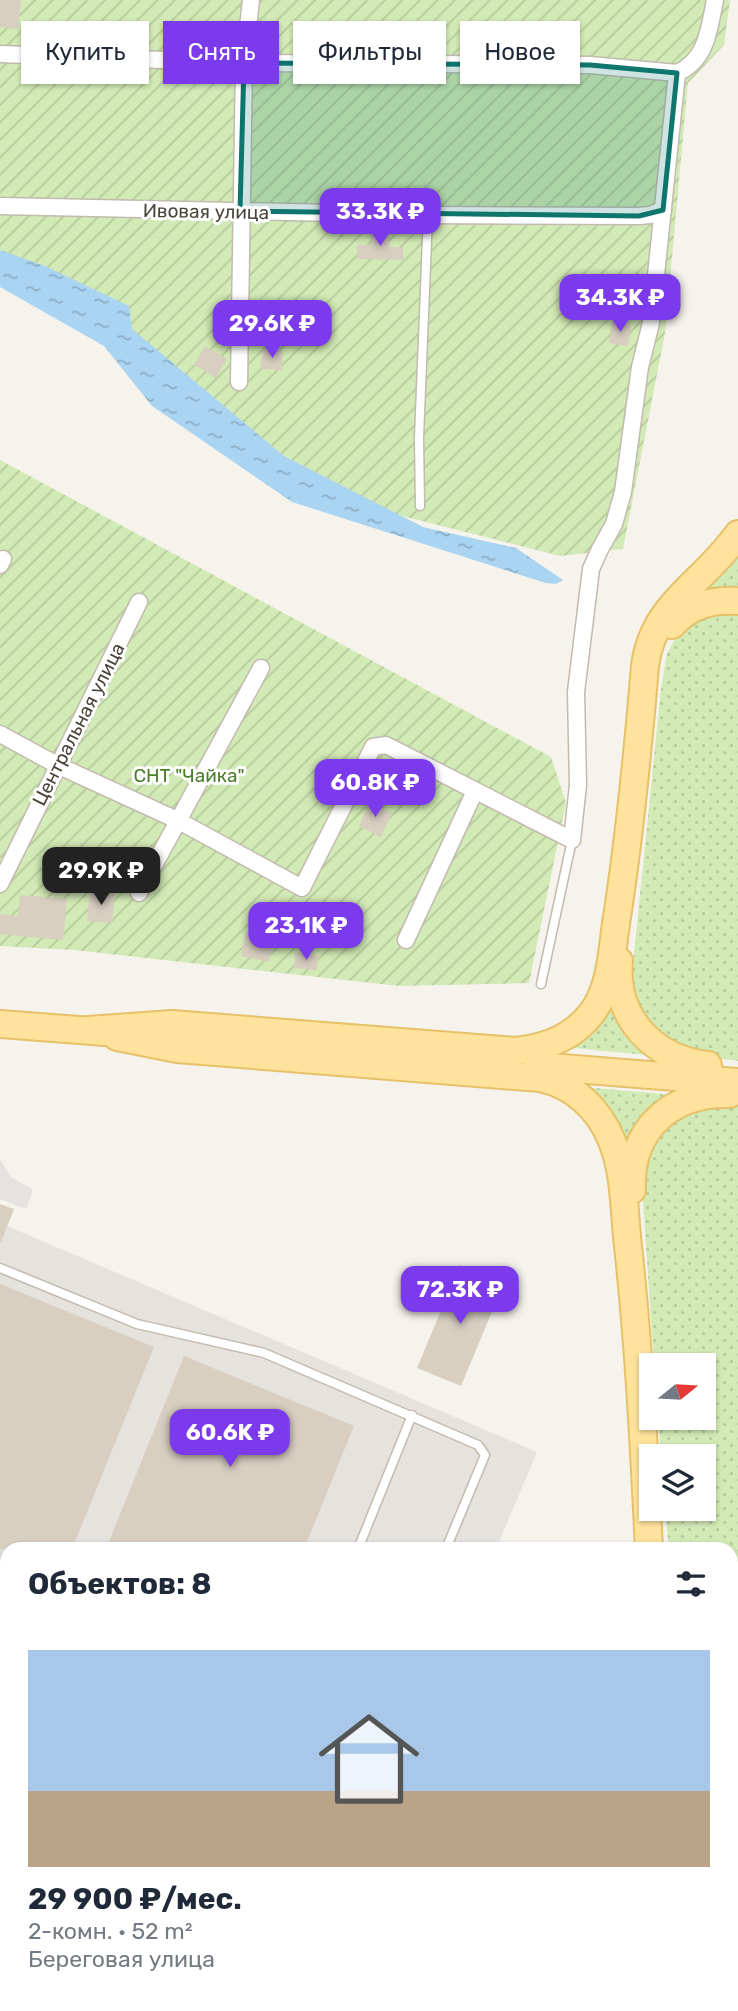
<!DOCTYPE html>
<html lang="ru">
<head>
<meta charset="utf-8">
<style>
  body { margin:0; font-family:Rubik,sans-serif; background:#f6f6f7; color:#1f2937; height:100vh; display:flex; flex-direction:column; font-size:26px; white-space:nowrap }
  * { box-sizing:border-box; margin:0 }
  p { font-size:23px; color:#747a83 }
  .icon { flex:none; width:38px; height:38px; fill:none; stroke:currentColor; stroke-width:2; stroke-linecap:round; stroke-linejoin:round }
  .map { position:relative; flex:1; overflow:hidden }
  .panel { position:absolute; left:0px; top:1542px; width:738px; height:471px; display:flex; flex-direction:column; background:#fff; border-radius:21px 21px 0 0; box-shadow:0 2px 5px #0004 }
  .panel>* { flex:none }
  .guide { position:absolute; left:21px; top:21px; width:696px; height:63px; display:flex; gap:14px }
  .needle { width:46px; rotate:72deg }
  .controls { position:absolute; left:639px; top:1353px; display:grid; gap:14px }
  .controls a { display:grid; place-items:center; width:77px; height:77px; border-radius:0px; background:#fff; box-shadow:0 2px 5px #0004; font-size:35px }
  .price { position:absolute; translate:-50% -60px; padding:0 16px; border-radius:14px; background:#7c3aed; color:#fff; font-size:23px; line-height:46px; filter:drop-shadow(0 2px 4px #0008) }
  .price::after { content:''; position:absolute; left:50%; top:42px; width:21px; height:16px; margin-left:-10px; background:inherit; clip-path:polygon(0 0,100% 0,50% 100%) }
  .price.current { background:#222; color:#fff }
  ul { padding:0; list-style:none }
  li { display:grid; align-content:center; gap:14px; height:371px; padding:0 28px }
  li span { display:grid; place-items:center; height:217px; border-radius:0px; color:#555 }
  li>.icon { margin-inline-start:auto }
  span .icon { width:126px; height:126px; fill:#fffc; stroke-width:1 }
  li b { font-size:30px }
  h2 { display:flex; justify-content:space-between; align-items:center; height:84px; padding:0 28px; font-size:30px }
  .chip { padding:0 24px; border-radius:0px; background:#fff; box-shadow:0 2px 5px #0004; font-size:24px; line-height:63px }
  .chip.current { background:#7c3aed; color:#fff }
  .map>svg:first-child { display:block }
</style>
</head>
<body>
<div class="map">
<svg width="738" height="2011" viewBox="0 0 738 2011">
  <defs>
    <pattern id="grass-dots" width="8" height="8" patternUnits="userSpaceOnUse" patternTransform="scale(1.75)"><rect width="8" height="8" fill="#d2eab5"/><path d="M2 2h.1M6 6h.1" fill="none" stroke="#b6ca9c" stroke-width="1.8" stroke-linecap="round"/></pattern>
    <pattern id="garden-furrows" width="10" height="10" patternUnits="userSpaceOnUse" patternTransform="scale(1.75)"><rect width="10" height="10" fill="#d2eab5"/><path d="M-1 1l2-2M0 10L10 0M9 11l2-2" fill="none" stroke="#b6ca9c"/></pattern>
    <pattern id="water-ripples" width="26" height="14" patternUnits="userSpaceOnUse" patternTransform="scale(1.75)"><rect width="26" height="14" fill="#a9d4f2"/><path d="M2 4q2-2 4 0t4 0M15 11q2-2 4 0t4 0" fill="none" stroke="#8caec5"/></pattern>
  </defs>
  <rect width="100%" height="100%" fill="#f6f3ec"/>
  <!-- industrial -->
  <path fill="#e6e2dd" d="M0,1223L537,1452L496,1549H7V1915L0,1924Z"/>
  <!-- grass -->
  <g fill="url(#grass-dots)">
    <path d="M738,552V588L706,590V588Z"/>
    <path d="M738,612V1061L694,1055L656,1030L644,1015L637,1000L632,973L661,689L667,653L678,634L705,613Z"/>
    <path d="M612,1000L648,1055L573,1048L590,1033Z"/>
    <path d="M595,1088L664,1094L667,1096L630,1142L626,1143L590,1089Z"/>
    <path d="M738,1102V1623L732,1624V1549H669L665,1509L704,1508V1456H661L658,1418H704V1365H654L642,1186L644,1171L654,1142L682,1112Z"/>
  </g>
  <!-- garden -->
  <g fill="url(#garden-furrows)">
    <path d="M0,0H730L724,45L688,83L665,333L623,549L560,556L307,492L0,268Z"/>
    <path d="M0,460L551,757L566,803L529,983L399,986L74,950L0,946Z"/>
  </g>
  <!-- parking -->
  <path fill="#e5e3e0" d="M0,1159L11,1177L33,1190L26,1209L0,1199Z"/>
  <!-- water -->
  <g fill="url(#water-ripples)">
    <path d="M0,250L45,266L129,306L132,329L284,456L423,527L516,548L563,580L556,584L546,583L292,502L152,406L104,346L0,287Z"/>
    <path d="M0,1963L7,1965V2006H40L45,2011H0Z"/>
  </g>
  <!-- building -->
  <g fill="#d8cfc1">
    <path d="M0,0H21L18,29L0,27Z"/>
    <path d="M373,24L396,26L395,49L371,47Z"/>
    <path d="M371,231H389V247H403V260L357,259V245H371Z"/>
    <path d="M612,322L631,325L628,346L609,343Z"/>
    <path d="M205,346L227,359L216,378L194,365Z"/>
    <path d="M262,350L283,351L282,370L260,369Z"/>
    <path d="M369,802L392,813L381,837L359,826Z"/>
    <path d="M90,890L115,893L112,923L87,921Z"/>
    <path d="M20,895L67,899L63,940L0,934V914L18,916Z"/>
    <path d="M246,931L274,937L269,962L241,956Z"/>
    <path d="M295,953L318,955L317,970L294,968Z"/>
    <path d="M0,1204L14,1209L1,1242H0Z"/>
    <path d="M460,1265L504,1283L461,1386L417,1368Z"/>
    <path d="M0,1284L154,1347L72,1549H0Z"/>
    <path d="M184,1356L354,1426L304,1549H106Z"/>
  </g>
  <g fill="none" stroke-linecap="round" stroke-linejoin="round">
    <defs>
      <g id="service">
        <path d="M420,506L419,438L428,215"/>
        <path d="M541,984L572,840"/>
        <path d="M0,1268L137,1324L264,1353L478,1445L485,1455L446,1549"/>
        <path d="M358,1549L412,1415"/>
        <path d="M0,1707L7,1710"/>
        <path d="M0,1868L7,1871"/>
        <path d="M0,1904L7,1895"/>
      </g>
      <g id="minor">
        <path d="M0,54L244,63L590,65L677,73"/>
        <path d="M0,206L428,215L639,216L650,215L663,210"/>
        <path d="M239,382L244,63L251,0"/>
        <path d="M0,565L3,559"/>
        <path d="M0,734L57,765L177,820L302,888L373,747L386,745L572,840L578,785L576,692L591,569L600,549L614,524L623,492L640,367L651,323L677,73C707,60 709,29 715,0"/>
        <path d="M0,884L139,602"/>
        <path d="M139,893L261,668"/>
        <path d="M406,940L475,791"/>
      </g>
      <g id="primary">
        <path d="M672,625C690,605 712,599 738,601"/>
        <path d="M619,961C614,1018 654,1059 708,1065"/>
        <path d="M0,1024L105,1032"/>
        <path d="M88,1030L172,1024L516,1051C548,1047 575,1037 594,1010C612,983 612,947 617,917C630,833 638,750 645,666C653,603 704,583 738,534"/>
        <path d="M117,1037L177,1049L540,1078C574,1085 599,1109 612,1141C625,1173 624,1212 628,1246C639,1347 644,1448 649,1549"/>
        <path d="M537,1066L738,1082"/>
        <path d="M632,1190C629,1129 672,1092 730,1094"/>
        <path d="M732,1638L738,1637"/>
        <path d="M732,1692L738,1702"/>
      </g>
    </defs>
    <!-- service casing -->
    <use href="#service" stroke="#c2bbae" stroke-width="11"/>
    <!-- minor casing -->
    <use href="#minor" stroke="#c2bbae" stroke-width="19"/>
    <!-- primary casing -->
    <use href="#primary" stroke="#e6c16a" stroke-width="30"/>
    <!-- service -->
    <use href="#service" stroke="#fff" stroke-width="8"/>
    <!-- minor -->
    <use href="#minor" stroke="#fff" stroke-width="16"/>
    <!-- primary -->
    <use href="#primary" stroke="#ffe39c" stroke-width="26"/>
  </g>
  <!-- marked area -->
  <path fill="#0f766e" fill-opacity="0.2" stroke="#0f766e" stroke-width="5" stroke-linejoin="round" d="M244,63L590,65L677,73L663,210L639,216L240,211Z"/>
  <g text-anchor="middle" stroke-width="6" stroke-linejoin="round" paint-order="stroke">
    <!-- street labels -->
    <g font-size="19" fill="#4b4439" stroke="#fff">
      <text transform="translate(206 211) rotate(1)" y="7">Ивовая улица</text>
      <text transform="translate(78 724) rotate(-63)" y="7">Центральная улица</text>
    </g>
    <!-- park labels -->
    <g font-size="19" fill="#4a7f2a" stroke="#fff">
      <text x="189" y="782">СНТ "Чайка"</text>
    </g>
  </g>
</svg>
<div class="controls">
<a><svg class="needle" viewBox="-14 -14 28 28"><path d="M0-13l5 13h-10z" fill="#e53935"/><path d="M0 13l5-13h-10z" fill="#747a83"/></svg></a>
<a><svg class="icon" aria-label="layers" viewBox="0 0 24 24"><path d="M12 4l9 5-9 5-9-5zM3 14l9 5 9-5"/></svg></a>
</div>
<b class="price" style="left:380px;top:248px">33.3K ₽</b>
<b class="price" style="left:620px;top:334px">34.3K ₽</b>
<b class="price" style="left:272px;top:360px">29.6K ₽</b>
<b class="price" style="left:375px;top:819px">60.8K ₽</b>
<b class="price current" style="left:101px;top:907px">29.9K ₽</b>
<b class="price" style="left:306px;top:962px">23.1K ₽</b>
<b class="price" style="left:460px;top:1326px">72.3K ₽</b>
<b class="price" style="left:230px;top:1469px">60.6K ₽</b>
<div class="guide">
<a class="chip">Купить</a>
<a class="chip current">Снять</a>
<a class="chip">Фильтры</a>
<a class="chip">Новое</a>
</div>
<section class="panel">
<h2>Объектов: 8<svg class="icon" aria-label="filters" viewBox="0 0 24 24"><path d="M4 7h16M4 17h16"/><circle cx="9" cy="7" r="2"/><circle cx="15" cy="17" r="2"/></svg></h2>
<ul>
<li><span style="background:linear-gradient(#a9c7e8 65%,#b9a48a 0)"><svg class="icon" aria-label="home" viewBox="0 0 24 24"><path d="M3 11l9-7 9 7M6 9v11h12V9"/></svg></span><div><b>29 900 ₽/мес.</b><p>2-комн. · 52 m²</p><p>Береговая улица</p></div></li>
</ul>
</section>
</div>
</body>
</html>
